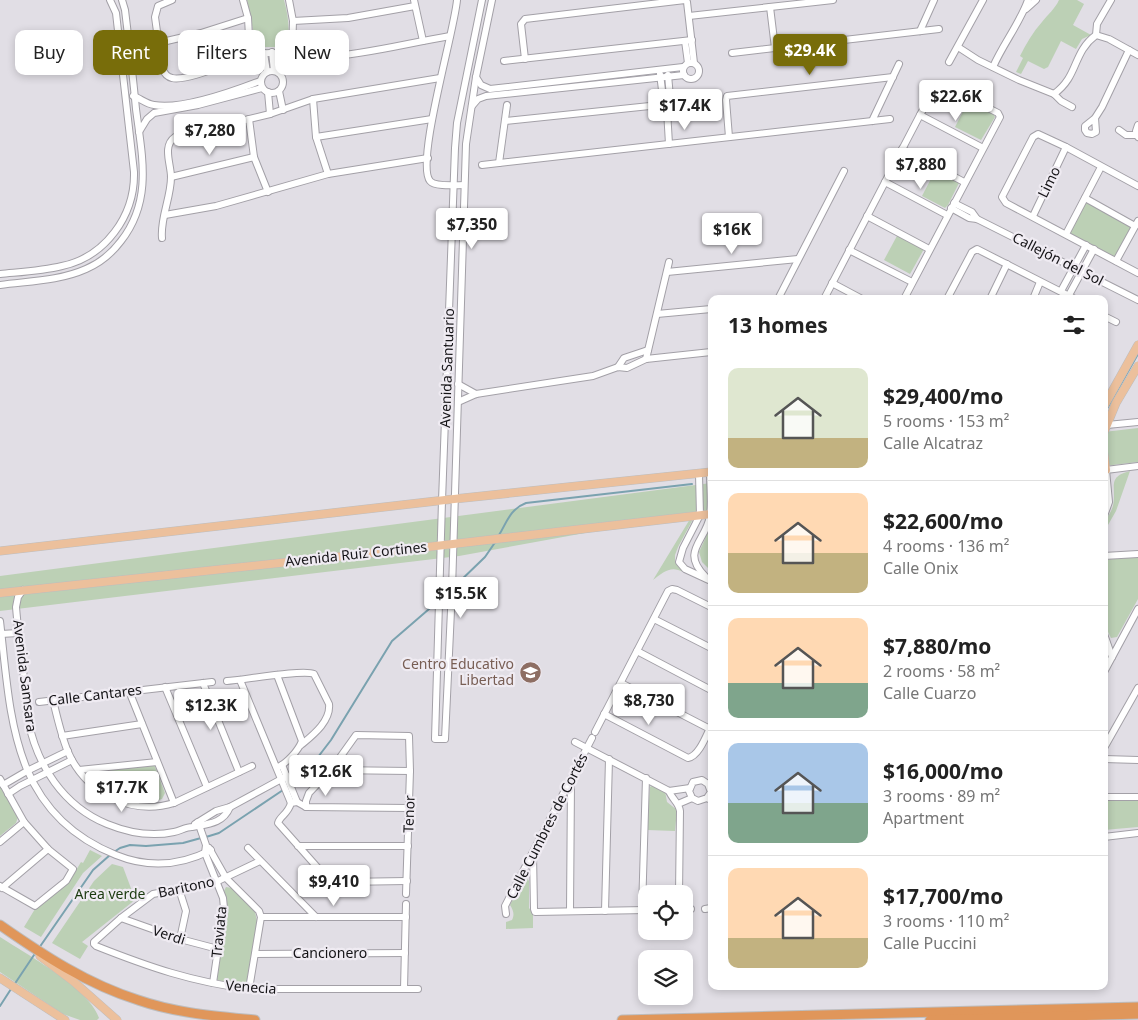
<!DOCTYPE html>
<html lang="en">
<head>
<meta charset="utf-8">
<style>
  body { margin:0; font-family:"Noto Sans",sans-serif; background:#f2f2f2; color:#222; height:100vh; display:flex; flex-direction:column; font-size:19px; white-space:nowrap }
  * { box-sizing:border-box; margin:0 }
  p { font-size:16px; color:#767676 }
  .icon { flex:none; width:28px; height:28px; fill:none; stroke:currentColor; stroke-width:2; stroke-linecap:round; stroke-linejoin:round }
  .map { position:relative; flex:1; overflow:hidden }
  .details { position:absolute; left:708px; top:295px; width:400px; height:695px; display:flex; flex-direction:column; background:#fff; border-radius:10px; box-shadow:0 2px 8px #0003 }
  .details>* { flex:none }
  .hud { position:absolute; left:15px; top:30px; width:475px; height:45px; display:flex; gap:10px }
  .controls { position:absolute; left:638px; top:885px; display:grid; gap:10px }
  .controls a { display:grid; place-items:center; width:55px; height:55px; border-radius:10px; background:#fff; box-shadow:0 2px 8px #0003; font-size:25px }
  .price { position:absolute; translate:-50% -42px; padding:0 11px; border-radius:5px; background:#fff; color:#222; font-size:16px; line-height:32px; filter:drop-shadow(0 1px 2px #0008) }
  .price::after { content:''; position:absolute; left:50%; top:30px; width:15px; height:11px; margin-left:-8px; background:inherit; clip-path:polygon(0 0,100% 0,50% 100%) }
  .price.current { background:#786d0a; color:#fff }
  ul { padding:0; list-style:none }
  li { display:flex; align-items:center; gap:15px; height:125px; padding:0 20px }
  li+li { border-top:1px solid #e0e0e0 }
  li span { display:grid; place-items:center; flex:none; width:140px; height:100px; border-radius:10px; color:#555 }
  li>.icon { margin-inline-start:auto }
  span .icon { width:60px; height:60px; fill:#fffc; stroke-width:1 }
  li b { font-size:21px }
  h2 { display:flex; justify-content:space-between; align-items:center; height:60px; padding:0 20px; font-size:21px }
  .pill { padding:0 18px; border-radius:10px; background:#fff; box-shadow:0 2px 8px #0003; font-size:18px; line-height:45px }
  .pill.current { background:#786d0a; color:#fff }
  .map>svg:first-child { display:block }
</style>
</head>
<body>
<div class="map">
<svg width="1138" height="1020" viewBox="0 0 1138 1020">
  <rect width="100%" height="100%" fill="#e1dee5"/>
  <!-- green -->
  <g fill="#bcd0b5">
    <path d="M247,0H284C288,14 291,33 286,47H254L253,30Z"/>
    <path d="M1059,0H1077L1084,4L1073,25L1091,35L1082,39L1076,49L1061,41L1048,67L1044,69L1028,61L1021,74L1016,72L1023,58L1020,56C1026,44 1033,32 1042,22C1048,14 1055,9 1059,0Z"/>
    <path d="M969,100L993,113L995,117L981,140L955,127Z"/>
    <path d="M936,169L960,181L948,205L945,208L922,196Z"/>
    <path d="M1085,198L1135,226L1116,261L1066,234Z"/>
    <path d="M898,234L924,249L910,274L884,260Z"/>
    <path d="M1138,428V462L1104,466V432Z"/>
    <path d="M1130,471L1116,511L1104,532C1104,519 1110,516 1113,506C1117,487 1106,477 1130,471Z"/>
    <path d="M711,483V512L706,511L459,556L0,611V576Z"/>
    <path d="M690,519L692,521L678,547L675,555V562L684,570L683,572C671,565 663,572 653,580Z"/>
    <path d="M711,526V571L702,562L699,552Z"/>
    <path d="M1138,557V599L1117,637L1111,638L1104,624V560Z"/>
    <path d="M154,764L165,793L162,799L159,800C135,799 112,795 94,777L96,770Z"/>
    <path d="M0,785L18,817L16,823L0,836Z"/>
    <path d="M651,786L665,791L667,802L677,810L675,831L647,830L650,787Z"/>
    <path d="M1104,797L1138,798V827L1104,830Z"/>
    <path d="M90,850L102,856L83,873L41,937L24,927L35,909L72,877L81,862L83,863Z"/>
    <path d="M112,864L123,867L132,891L145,892L82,942L88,946L80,959L52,943L94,881Z"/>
    <path d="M527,878L529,881V908L533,913V928L506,929V922L512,920C515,914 513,910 510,905L523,879Z"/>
    <path d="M226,887L232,888L255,912L257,921L246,985L217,980L227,909L224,891Z"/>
    <path d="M0,937C25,953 91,990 99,1018L97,1020H80L63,1014L0,972Z"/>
  </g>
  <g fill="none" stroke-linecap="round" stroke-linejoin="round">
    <!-- stream -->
    <g stroke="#7aa2af" stroke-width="2">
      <path d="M1104,414L1138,354"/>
      <path d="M499,535C507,522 510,509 526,503L692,484"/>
      <path d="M455,586L485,557L496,541"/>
      <path d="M442,598L449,591"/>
      <path d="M292,782L318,757L331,740L392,641L436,603"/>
      <path d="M206,837L219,833L283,790"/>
      <path d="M114,852L120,848L130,845L146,846L183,843L201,838"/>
      <path d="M39,948L93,870L110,855"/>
      <path d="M14,985L36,952"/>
      <path d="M0,1006L11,989"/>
    </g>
    <defs>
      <g id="minor">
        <path d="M172,0L158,6L155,17L162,68C164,73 167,77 172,78C187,82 232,61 249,56C275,48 299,59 325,57C368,54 408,43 450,36"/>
        <path d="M243,0L248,18L250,55"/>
        <path d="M289,0L293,21L292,54"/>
        <path d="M414,0L423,41"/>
        <path d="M457,0C455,29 415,163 430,181C435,187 456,185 464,185"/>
        <path d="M482,0L457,123L455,148L442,501L435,739H445L452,589L466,144L476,77L492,0"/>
        <path d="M770,7L775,48"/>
        <path d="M1026,9L1036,0"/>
        <path d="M689,16L833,0"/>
        <path d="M293,21L348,18L415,6"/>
        <path d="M920,31L934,0"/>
        <path d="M1096,35L1109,39L1138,55"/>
        <path d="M685,41L688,63"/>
        <path d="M158,43L201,33L248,18"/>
        <path d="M958,47L978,60L1019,80L1054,94L1061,101L1072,107"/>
        <path d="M272,52L274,71"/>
        <path d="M264,53L267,72"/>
        <path d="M732,53L939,29"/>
        <path d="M525,59L521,24L525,19L685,0L687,2L694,63"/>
        <path d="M504,61L692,40"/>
        <path d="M949,62L983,0"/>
        <circle cx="691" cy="71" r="8"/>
        <path d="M993,67C1003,44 1020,23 1028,0"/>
        <circle cx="272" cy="82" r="11"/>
        <path d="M660,74L663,98L667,110L669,144"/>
        <path d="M668,75L670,97L668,107"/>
        <path d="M476,77L481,85L490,89L683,67"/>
        <path d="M279,91L283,110"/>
        <path d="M268,92L270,114"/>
        <path d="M1054,94C1079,76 1072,53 1096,35L1097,24L1111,0"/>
        <path d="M133,96C140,98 146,104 154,105C181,110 234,91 260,81"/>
        <path d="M313,99L316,137L328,174"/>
        <path d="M472,106L478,99L486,96L684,75"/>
        <path d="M920,115L983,148"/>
        <path d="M1095,118L1096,132L1092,134L1087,133L1085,130V126L1095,118L1102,107L1129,50"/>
        <path d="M249,119L254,157L268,192"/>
        <path d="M505,121L669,104"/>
        <path d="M872,121L899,64"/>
        <path d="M1119,130L1126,135H1137L1138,137"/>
        <path d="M139,132L147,119L154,113L198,105L262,88"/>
        <path d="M1137,135L1136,131L1138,125"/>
        <path d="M316,137L432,119"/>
        <path d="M729,137L726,100L727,96L893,77"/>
        <path d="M902,149L964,182"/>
        <path d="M499,163L507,105"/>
        <path d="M482,165L890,119"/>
        <path d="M171,177L254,157"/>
        <path d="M885,182L947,215"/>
        <path d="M1138,186L1066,147L1038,134L1033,137L1002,197L1006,203L1138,273"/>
        <path d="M1085,198L1135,226"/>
        <path d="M954,203L972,212L977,219"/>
        <path d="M951,208L969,218L977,219L1138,300"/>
        <path d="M165,215L216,206L328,174L428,158"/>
        <path d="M867,216L929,249"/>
        <path d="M1033,216L1066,147"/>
        <path d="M1066,234L1101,167"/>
        <path d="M162,238C160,218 171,198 171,177C171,164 162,146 175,137L270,114L313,99L440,78"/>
        <path d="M849,250L912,282"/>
        <path d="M1116,261L1138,221"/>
        <path d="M667,272L798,259"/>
        <path d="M0,274C20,272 42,271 62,266C105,257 135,216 134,172L116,13L110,0"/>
        <path d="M832,283L862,299"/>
        <path d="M0,285C29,281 59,281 86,269C100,263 112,253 121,241C153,200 142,156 136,109C133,76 129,43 125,10L122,0"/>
        <path d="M1061,291L1086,245"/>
        <path d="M1069,295L1094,249"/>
        <path d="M778,299L844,171"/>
        <path d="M824,299L920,115L935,88L937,85L941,84L998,113L1000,117L904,299"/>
        <path d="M947,299L972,252L977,249L1075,299"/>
        <path d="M990,299L1007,264"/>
        <path d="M1033,299L1040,282"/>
        <path d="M657,314L711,309"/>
        <path d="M1104,316L1116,322"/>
        <path d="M646,359L669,262"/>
        <path d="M618,367L624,358L648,350"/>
        <path d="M458,384L476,394"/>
        <path d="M458,402L476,394L593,376L618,367L627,368L646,359L711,352"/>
        <path d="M1107,425L1138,422"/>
        <path d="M699,474L700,515L683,548L679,562L685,569L711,581"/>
        <path d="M1104,516L1109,502L1106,470L1138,466"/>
        <path d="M1104,556L1138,554"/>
        <path d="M705,576C680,551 706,541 710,516C712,502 710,487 710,472"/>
        <path d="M23,590L18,597L16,607C18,631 21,655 24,678C25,692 25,706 28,720C37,765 63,806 107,824C129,833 151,837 174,832C180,831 186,827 192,827C207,824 223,824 230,807"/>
        <path d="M654,619L711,648"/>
        <path d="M0,621C11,717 11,813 116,855C148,868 180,866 211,850"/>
        <path d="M1,634L18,633"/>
        <path d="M1104,634L1112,657"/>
        <path d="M637,651L711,690"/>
        <path d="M1104,672L1138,609"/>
        <path d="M277,675L302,741C298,751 287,763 278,767"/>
        <path d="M240,680L291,803"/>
        <path d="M227,681C243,680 304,669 314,674L329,704C331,721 313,735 301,745"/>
        <path d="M203,683L239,772"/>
        <path d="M621,683L710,729"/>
        <path d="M165,687L207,787"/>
        <path d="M129,691L174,803"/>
        <path d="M53,700C57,717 61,735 68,752C86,793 131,816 174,803L252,766"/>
        <path d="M39,702L212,682"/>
        <path d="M604,714L688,758C699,756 706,736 711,726"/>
        <path d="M595,732L668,591L672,589L677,590L711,607"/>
        <path d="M62,736L142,724"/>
        <path d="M575,742L669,791"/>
        <path d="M1104,748L1138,688"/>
        <path d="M1104,759L1138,760"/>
        <path d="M282,765L297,802"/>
        <path d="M79,770L157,762"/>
        <path d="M331,770L410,771"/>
        <path d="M0,779L24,822L48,849L73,869L66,881L35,906L0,886"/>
        <path d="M3,785L27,771L68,751"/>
        <path d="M669,791C672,799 679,803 680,811L679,894"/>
        <path d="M669,791L690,788"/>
        <path d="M8,794L20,786L72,760"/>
        <path d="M1104,797H1138"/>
        <path d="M707,798L711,792L708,784L702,780L693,782L689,791L692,798L698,801L707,798L711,800"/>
        <path d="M678,804L692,798"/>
        <path d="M306,807V801L309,793L331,770L356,735L409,736L410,771L406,894"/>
        <path d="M198,822L206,845L205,853L223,898L224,908L213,983"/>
        <path d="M195,824L216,811L230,807L287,776"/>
        <path d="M1104,837L1138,833"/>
        <path d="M0,842L24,822"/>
        <path d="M298,846H408"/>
        <path d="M209,848L226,878L259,911L261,917L249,989"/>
        <path d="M248,848L316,917"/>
        <path d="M533,854L534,909L535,912L646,910"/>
        <path d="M260,861L216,882L153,894L121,918L94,942V944L96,946C149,967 192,982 249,989H418"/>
        <path d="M407,881L342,882L333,881L325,876L278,823C280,816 288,814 291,803L297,802L306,807L409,808"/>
        <path d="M2,888L48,849"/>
        <path d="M179,889L186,911L180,939"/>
        <path d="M684,909H691"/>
        <path d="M705,909L711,908"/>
        <path d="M642,910L646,778"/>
        <path d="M570,911L571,782"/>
        <path d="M605,911L609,759"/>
        <path d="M506,914L505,906L592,738"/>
        <path d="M261,917H406"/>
        <path d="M121,918L180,939L218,949"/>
        <path d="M255,954L405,953"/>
        <path d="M404,989L406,904"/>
      </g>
      <g id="major">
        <path d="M1104,406L1138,345"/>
        <path d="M1104,432L1116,403L1138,366"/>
        <path d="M1104,454L1106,470H1104"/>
        <path d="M0,551L454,499L711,472"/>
        <path d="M0,593L410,549L711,514"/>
        <path d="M40,956L73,981L117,1020"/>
        <path d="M0,978L65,1020"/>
      </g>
      <g id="highway">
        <path d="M0,925C43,955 87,984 138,1000C175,1013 215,1016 255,1020"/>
        <path d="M622,1020L1138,1007"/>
        <path d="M930,1020L1138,1014"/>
      </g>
    </defs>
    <!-- minor casing -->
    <use href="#minor" stroke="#a3a0a7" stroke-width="8"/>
    <!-- major casing -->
    <use href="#major" stroke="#bdbdbe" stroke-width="9"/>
    <!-- highway casing -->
    <use href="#highway" stroke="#bdbdbe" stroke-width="11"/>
    <!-- minor -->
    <use href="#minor" stroke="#fff" stroke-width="6"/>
    <!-- major -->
    <use href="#major" stroke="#ecc09c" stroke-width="8"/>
    <!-- highway -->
    <use href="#highway" stroke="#e0965a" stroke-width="9"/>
  </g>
  <!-- icons -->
  <defs>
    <symbol id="school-disc" viewBox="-11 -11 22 22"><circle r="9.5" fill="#8d6e63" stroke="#efebf2"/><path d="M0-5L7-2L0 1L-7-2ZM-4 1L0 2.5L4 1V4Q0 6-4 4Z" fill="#fff"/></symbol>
  </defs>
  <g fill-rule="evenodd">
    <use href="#school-disc" x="518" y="660" width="25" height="25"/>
  </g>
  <g text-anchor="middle" stroke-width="4.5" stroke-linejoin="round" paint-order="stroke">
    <!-- street labels -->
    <g font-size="14" fill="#151417" stroke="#efebf2">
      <text transform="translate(1049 182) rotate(-64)" y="5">Limo</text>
      <text transform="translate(1058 259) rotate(27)" y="5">Callejón del Sol</text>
      <text transform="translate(447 368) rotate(-88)" y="5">Avenida Santuario</text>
      <text transform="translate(356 554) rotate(-6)" y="5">Avenida Ruiz Cortines</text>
      <text transform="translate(25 676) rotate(83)" y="5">Avenida Samsara</text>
      <text transform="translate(95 695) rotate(-7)" y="5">Calle Cantares</text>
      <text transform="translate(409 814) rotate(-88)" y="5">Tenor</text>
      <text transform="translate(547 826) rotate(-63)" y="5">Calle Cumbres de Cortés</text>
      <text transform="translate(186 887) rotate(-12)" y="5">Baritono</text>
      <text transform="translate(219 932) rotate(-84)" y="5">Traviata</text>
      <text transform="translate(169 935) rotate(18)" y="5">Verdi</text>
      <text x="330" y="958">Cancionero</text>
      <text transform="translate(251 987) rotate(4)" y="5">Venecia</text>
    </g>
    <!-- education labels -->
    <g font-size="14" fill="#785e54" stroke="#efebf2" text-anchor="end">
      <text x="514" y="669">Centro Educativo<tspan x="514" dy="16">Libertad</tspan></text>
    </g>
    <!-- park labels -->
    <g font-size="14" fill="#1b3a0f" stroke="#efebf2">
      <text x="110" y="899">Area verde</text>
    </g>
  </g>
</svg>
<div class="controls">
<a><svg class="icon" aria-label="locate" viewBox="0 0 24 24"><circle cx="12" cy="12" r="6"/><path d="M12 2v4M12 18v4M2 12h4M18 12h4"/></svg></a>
<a><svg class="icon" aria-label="layers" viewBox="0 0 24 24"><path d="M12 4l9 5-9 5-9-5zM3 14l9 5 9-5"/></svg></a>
</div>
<b class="price current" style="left:810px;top:76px">$29.4K</b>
<b class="price" style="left:956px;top:122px">$22.6K</b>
<b class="price" style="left:685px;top:131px">$17.4K</b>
<b class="price" style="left:210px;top:156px">$7,280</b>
<b class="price" style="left:921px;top:190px">$7,880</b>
<b class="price" style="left:472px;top:250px">$7,350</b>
<b class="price" style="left:732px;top:255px">$16K</b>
<b class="price" style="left:461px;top:619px">$15.5K</b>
<b class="price" style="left:649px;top:726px">$8,730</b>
<b class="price" style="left:211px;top:731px">$12.3K</b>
<b class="price" style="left:326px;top:797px">$12.6K</b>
<b class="price" style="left:122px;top:813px">$17.7K</b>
<b class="price" style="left:334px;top:907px">$9,410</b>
<div class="hud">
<a class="pill">Buy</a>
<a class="pill current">Rent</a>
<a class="pill">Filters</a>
<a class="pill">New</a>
</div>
<section class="details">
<h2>13 homes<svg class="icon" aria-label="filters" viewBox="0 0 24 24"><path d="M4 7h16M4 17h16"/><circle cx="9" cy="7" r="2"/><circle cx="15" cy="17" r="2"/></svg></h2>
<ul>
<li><span style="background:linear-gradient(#dfe7d0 70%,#c2b280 0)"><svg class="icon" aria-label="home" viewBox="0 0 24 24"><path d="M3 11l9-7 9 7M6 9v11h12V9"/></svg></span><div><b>$29,400/mo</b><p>5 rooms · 153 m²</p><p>Calle Alcatraz</p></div></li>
<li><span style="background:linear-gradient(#ffd9b3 60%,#c2b280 0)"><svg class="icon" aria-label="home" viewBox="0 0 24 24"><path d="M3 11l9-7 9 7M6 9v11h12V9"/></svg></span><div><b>$22,600/mo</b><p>4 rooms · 136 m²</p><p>Calle Onix</p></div></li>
<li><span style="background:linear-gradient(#ffd9b3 65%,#7fa58c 0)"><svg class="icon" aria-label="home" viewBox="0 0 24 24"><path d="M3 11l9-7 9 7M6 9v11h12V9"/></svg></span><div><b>$7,880/mo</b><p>2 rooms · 58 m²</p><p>Calle Cuarzo</p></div></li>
<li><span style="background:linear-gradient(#a9c7e8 60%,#7fa58c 0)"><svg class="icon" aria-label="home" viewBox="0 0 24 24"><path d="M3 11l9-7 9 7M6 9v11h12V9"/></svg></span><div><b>$16,000/mo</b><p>3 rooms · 89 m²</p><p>Apartment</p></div></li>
<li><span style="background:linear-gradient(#ffd9b3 70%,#c2b280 0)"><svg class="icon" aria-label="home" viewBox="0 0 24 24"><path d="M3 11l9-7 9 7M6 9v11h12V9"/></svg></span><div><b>$17,700/mo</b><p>3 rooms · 110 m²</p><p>Calle Puccini</p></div></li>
</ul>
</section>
</div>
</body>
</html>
